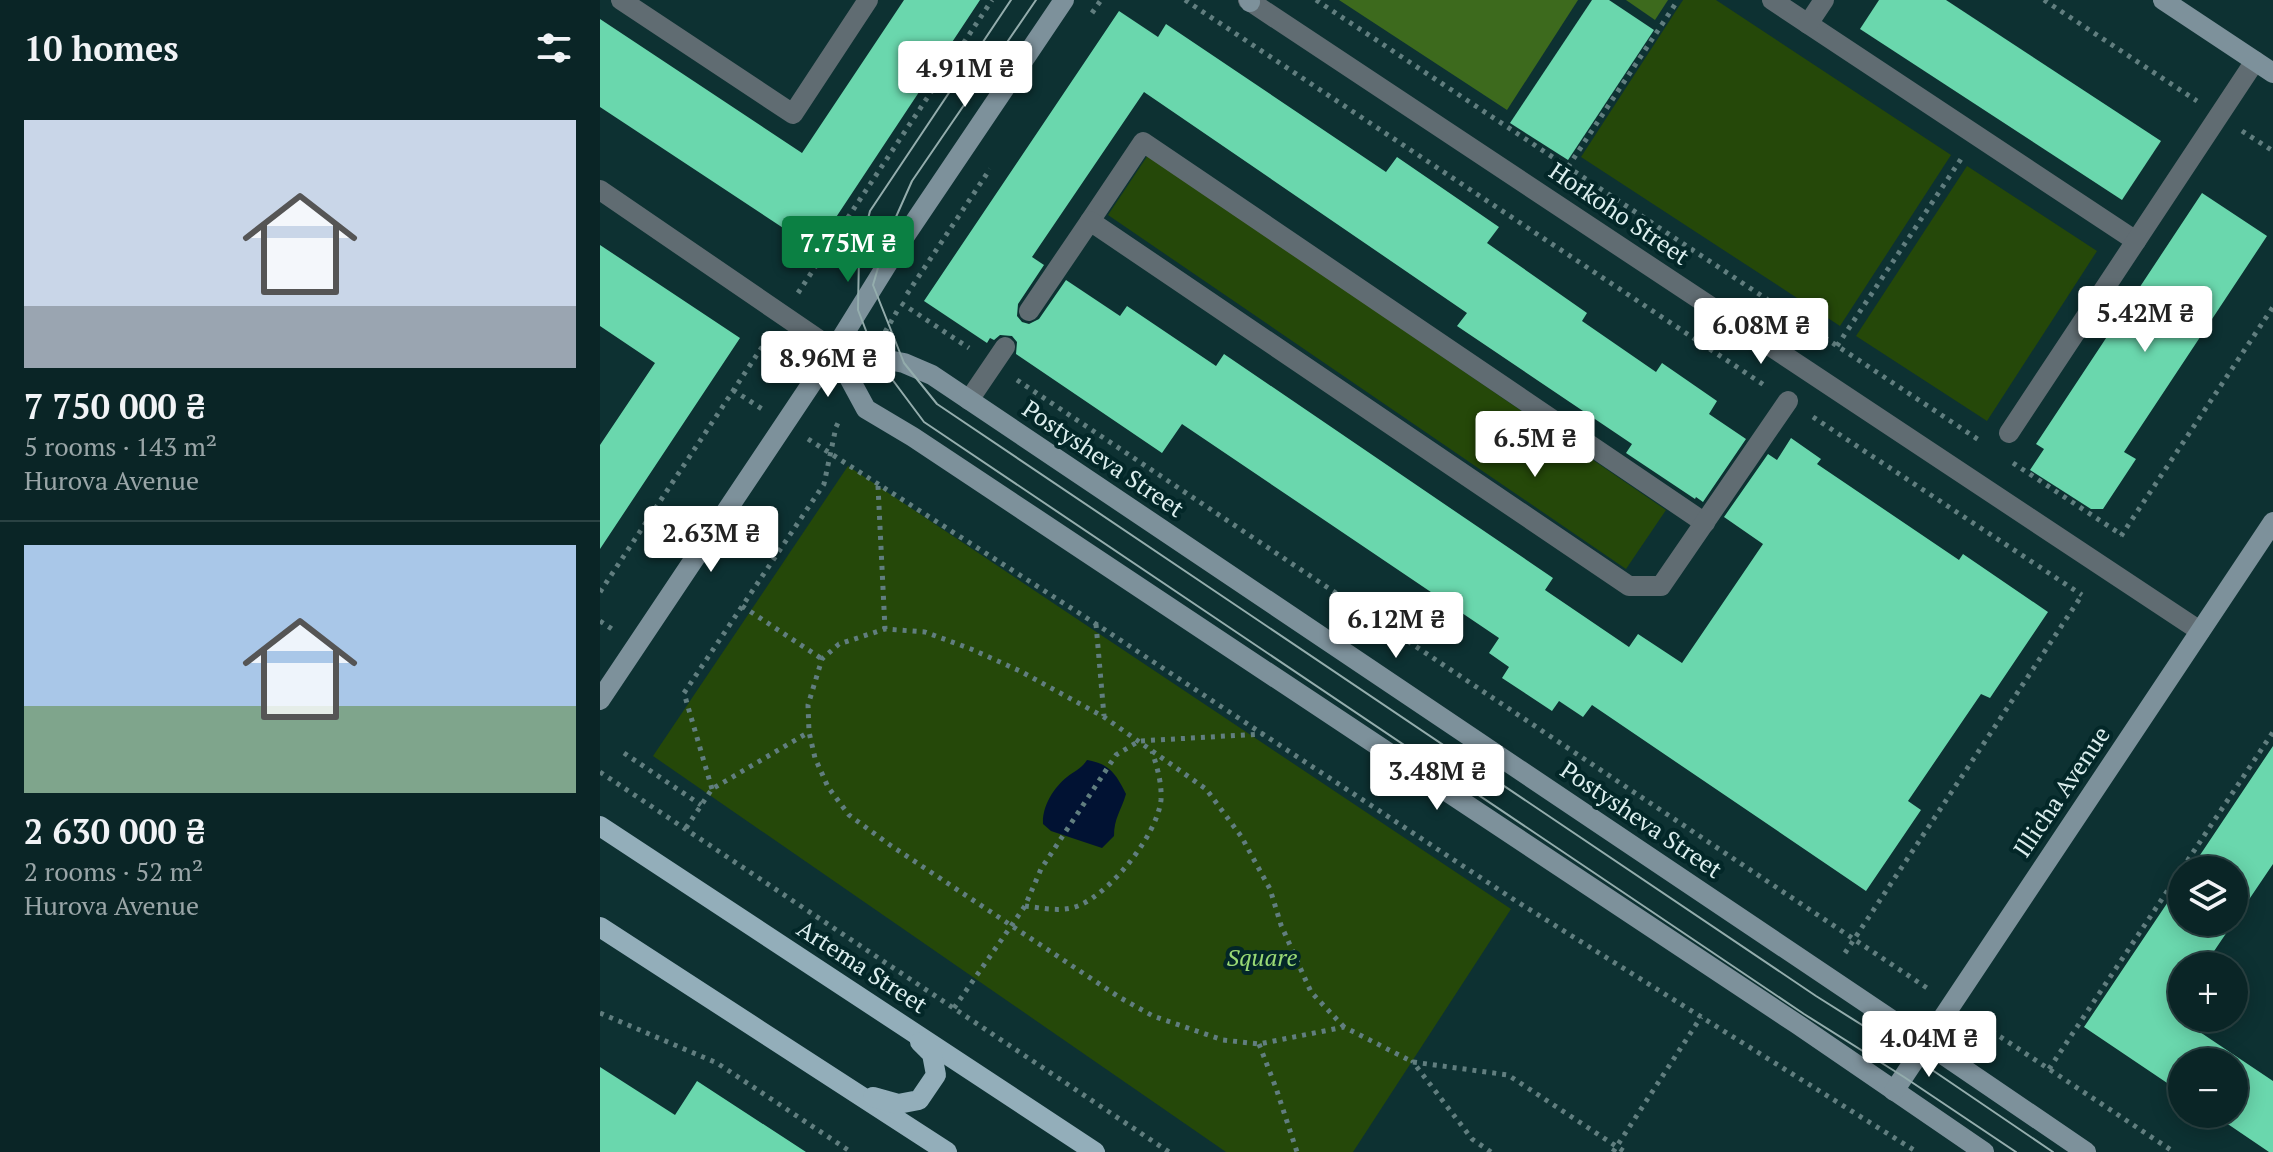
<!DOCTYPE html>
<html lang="en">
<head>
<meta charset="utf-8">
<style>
  body { margin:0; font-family:"PT Serif",serif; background:#132d2e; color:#f1f3f6; height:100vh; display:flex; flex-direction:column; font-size:30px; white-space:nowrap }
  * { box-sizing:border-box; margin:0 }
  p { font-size:26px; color:#99a5a7 }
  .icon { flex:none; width:44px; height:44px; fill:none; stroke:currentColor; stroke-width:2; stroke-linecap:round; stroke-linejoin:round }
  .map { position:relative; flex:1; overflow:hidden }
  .panel { display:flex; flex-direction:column; background:#0a2526; width:600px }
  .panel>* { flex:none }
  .fabs { position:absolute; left:1568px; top:856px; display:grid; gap:16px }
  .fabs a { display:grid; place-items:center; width:80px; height:80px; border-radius:50%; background:#0a2526; box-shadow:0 4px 20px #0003,0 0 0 2px #2a4243; font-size:40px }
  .price { position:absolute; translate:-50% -68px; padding:0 18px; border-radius:8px; background:#fff; color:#222; font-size:26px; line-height:52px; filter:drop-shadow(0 2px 4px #0008) }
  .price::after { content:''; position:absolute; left:50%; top:48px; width:24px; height:18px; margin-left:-12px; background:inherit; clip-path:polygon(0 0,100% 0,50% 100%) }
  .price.active { background:#0b8043; color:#fff }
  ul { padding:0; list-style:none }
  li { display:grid; align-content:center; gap:16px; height:424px; padding:0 24px }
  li+li { border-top:2px solid #2a4243 }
  li span { display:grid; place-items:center; height:248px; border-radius:0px; color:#555 }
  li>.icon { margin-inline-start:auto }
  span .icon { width:144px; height:144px; fill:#fffc; stroke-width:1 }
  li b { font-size:34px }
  h2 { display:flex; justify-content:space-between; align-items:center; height:96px; padding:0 24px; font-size:34px }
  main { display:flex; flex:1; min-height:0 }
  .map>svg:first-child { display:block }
</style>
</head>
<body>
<main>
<section class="panel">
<h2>10 homes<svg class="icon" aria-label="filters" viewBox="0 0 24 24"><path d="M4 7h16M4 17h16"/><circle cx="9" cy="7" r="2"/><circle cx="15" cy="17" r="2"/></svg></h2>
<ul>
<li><span style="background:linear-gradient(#c9d6e8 75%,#9aa5b1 0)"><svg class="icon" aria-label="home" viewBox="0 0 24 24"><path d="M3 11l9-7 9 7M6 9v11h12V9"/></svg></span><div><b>7 750 000 ₴</b><p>5 rooms · 143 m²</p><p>Hurova Avenue</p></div></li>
<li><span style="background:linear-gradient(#a9c7e8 65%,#7fa58c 0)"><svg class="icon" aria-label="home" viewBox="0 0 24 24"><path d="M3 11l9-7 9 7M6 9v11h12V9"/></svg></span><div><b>2 630 000 ₴</b><p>2 rooms · 52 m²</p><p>Hurova Avenue</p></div></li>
</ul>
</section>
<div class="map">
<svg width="1673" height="1152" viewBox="0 0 1673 1152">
  <rect width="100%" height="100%" fill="#0d3132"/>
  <!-- green -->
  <g fill="#254809">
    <path d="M1083,0H1116L1351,155L1240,326L981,157Z"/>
    <path d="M548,155L1066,510L1026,569L508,215Z"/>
    <path d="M1367,166L1497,251L1387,421L1256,336Z"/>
    <path d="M248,466L911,909L753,1152H626L53,756Z"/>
  </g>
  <!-- forest -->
  <g fill="#3d6a1d">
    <path d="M739,0H978L907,110Z"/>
    <path d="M1026,0H1068L1055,20Z"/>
  </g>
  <!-- water -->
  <path fill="#011233" d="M487,760C510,764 516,774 526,794C521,811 514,818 514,836L502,848L451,831L443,824C442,807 453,788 467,777C476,770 480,770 487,760Z"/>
  <!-- building -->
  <g fill="#6ad7ad">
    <path d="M304,0H380L215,249L0,107V19L202,153Z"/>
    <path d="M992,0H1009L1054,30L968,160L910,123Z"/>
    <path d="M1279,0H1346L1561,141L1522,200L1260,29Z"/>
    <path d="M519,11L558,37L566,24L786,172L797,157L899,227L887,243L987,313L982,321L1056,372L1062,363L1117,401L1109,414L1146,439L1103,502L1096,497L1095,499L1026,453L1032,444L857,326L867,313L544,92L432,257L444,265L418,304L417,316L422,322L429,324L439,319L466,280L520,316L527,306L616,366L624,354L953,578L945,590L1029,647L1038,634L1082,663L1163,544L1124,517L1168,454L1177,460L1191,438L1221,459L1217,464L1359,560L1363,554L1448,612L1390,698L1381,694L1308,801L1321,810L1266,891L992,705L983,717L959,701L952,711L902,678L909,667L889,653L899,638L582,424L562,453L416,354L417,342L412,336L400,335L394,340L390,338L387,343L324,301Z"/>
    <path d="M1602,193L1667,236L1524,452L1536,459L1503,509H1491L1430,470L1444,449L1436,444Z"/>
    <path d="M0,245L140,338L0,549V445L55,363L0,326Z"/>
    <path d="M1673,746V864L1604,966H1582V1020L1673,1081V1152H1669L1613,1114H1634V1062H1582V1093L1484,1027L1582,881V922H1634V870H1590Z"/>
    <path d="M0,1067L75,1115L97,1081L206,1152H0Z"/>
  </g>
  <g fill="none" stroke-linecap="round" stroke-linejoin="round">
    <!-- path -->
    <g stroke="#617e7f" stroke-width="5" stroke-dasharray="4 6" stroke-linecap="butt">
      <path d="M585,0L1164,385"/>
      <path d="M716,0L1382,442"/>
      <path d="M1444,0L1597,101"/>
      <path d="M492,13L501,0"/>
      <path d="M1642,131L1673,151"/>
      <path d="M968,167L1078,0"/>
      <path d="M198,293L392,0"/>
      <path d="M307,294L390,169"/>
      <path d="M301,303L369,348"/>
      <path d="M285,332L300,306"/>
      <path d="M1237,346L1361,159"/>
      <path d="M417,380L1330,990"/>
      <path d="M133,390L162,409"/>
      <path d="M1213,417L1482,595"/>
      <path d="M208,439L496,624L916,901L1317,1152"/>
      <path d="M1413,463L1522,535"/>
      <path d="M278,486L285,629"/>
      <path d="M1521,536L1673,307"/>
      <path d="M0,592L168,338"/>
      <path d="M142,606L222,659"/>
      <path d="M0,621L12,629"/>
      <path d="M496,624L504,716"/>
      <path d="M24,753L101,805"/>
      <path d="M0,772L569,1152"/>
      <path d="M112,789L84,693L224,484L236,427L240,419"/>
      <path d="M86,828L112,789L209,732"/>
      <path d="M425,906C442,908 463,913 480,905C512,891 557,835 561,800C562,783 557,767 552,751"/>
      <path d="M1245,953L1482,595"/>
      <path d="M354,1008L425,906L441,869L516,755L539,741L662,734"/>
      <path d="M0,1013L117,1063L251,1152"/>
      <path d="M1375,1020L1574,1152"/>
      <path d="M744,1027L711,992L681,925L670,889L641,836L606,789L504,717L420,671L371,649L325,632L285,629L239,644L222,659L208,705L209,732L215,758L228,787L249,815L290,845L519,997L553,1016L623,1040L659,1044L744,1027L813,1062"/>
      <path d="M659,1044L676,1088L697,1152"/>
      <path d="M1449,1069L1673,732"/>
      <path d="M891,1152L872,1139L813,1062L908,1075L1025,1152"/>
      <path d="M1013,1152L1101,1017"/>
    </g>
    <!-- lane -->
    <g stroke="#606c72" stroke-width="20">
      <path d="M21,0L193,114L268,0"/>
      <path d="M1172,0L1536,241"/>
      <path d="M1208,24L1224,0"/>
      <path d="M490,221L543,142L1105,523"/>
      <path d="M429,311L490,221L1029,586H1061L1188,401"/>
      <path d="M369,400L405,347"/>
      <path d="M1409,433L1655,61"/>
    </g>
    <!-- street -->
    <g stroke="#606c72" stroke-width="20">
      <path d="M648,0L1600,631"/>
      <path d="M0,190L234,350"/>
    </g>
    <!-- secondary -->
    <g stroke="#7d919b" stroke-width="20">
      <path d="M649,0L650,2"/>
      <path d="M1563,0L1673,73"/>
      <path d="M234,350L304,363L332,375L1326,1043L1486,1152"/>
      <path d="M234,350L266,409L313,437L1197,1024L1384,1152"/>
      <path d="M0,700L234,350L301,242L464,0"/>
      <path d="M1294,1091L1673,522"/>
    </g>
    <!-- primary -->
    <g stroke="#93aeba" stroke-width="20">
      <path d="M0,826L495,1152"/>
      <path d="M0,927L347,1152"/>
      <path d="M273,1097L298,1104L319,1100L336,1075L332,1054L320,1042"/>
    </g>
    <!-- tram -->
    <g stroke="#94adad" stroke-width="2">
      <path d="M411,0L270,211L259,254L258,310L277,359L324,422L1204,1014L1304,1077L1416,1152"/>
      <path d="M436,0L312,181L287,237L273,285L304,363L337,404L1216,996L1316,1059L1453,1152"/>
    </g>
  </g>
  <g text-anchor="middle" stroke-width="8" stroke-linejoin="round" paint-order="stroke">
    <!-- street labels -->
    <g font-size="24" fill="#dbeeee" stroke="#032728">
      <text transform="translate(1019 214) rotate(34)" y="8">Horkoho Street</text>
      <text transform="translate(503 459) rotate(34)" y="8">Postysheva Street</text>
      <text transform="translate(1462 792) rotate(-56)" y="8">Illicha Avenue</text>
      <text transform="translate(1041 820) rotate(34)" y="8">Postysheva Street</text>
      <text transform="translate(262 967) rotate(33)" y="8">Artema Street</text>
    </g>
    <!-- park labels -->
    <g font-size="24" font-style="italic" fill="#9ada75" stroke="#032728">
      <text x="662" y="966">Square</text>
    </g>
  </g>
</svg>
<div class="fabs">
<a><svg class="icon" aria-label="layers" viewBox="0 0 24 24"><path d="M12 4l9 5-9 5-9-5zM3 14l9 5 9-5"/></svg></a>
<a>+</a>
<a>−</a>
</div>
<b class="price" style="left:365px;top:109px">4.91M ₴</b>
<b class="price active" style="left:248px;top:284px">7.75M ₴</b>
<b class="price" style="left:1545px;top:354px">5.42M ₴</b>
<b class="price" style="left:1161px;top:366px">6.08M ₴</b>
<b class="price" style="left:228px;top:399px">8.96M ₴</b>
<b class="price" style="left:935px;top:479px">6.5M ₴</b>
<b class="price" style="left:111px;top:574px">2.63M ₴</b>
<b class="price" style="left:796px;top:660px">6.12M ₴</b>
<b class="price" style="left:837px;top:812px">3.48M ₴</b>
<b class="price" style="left:1329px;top:1079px">4.04M ₴</b>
</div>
</main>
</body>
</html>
